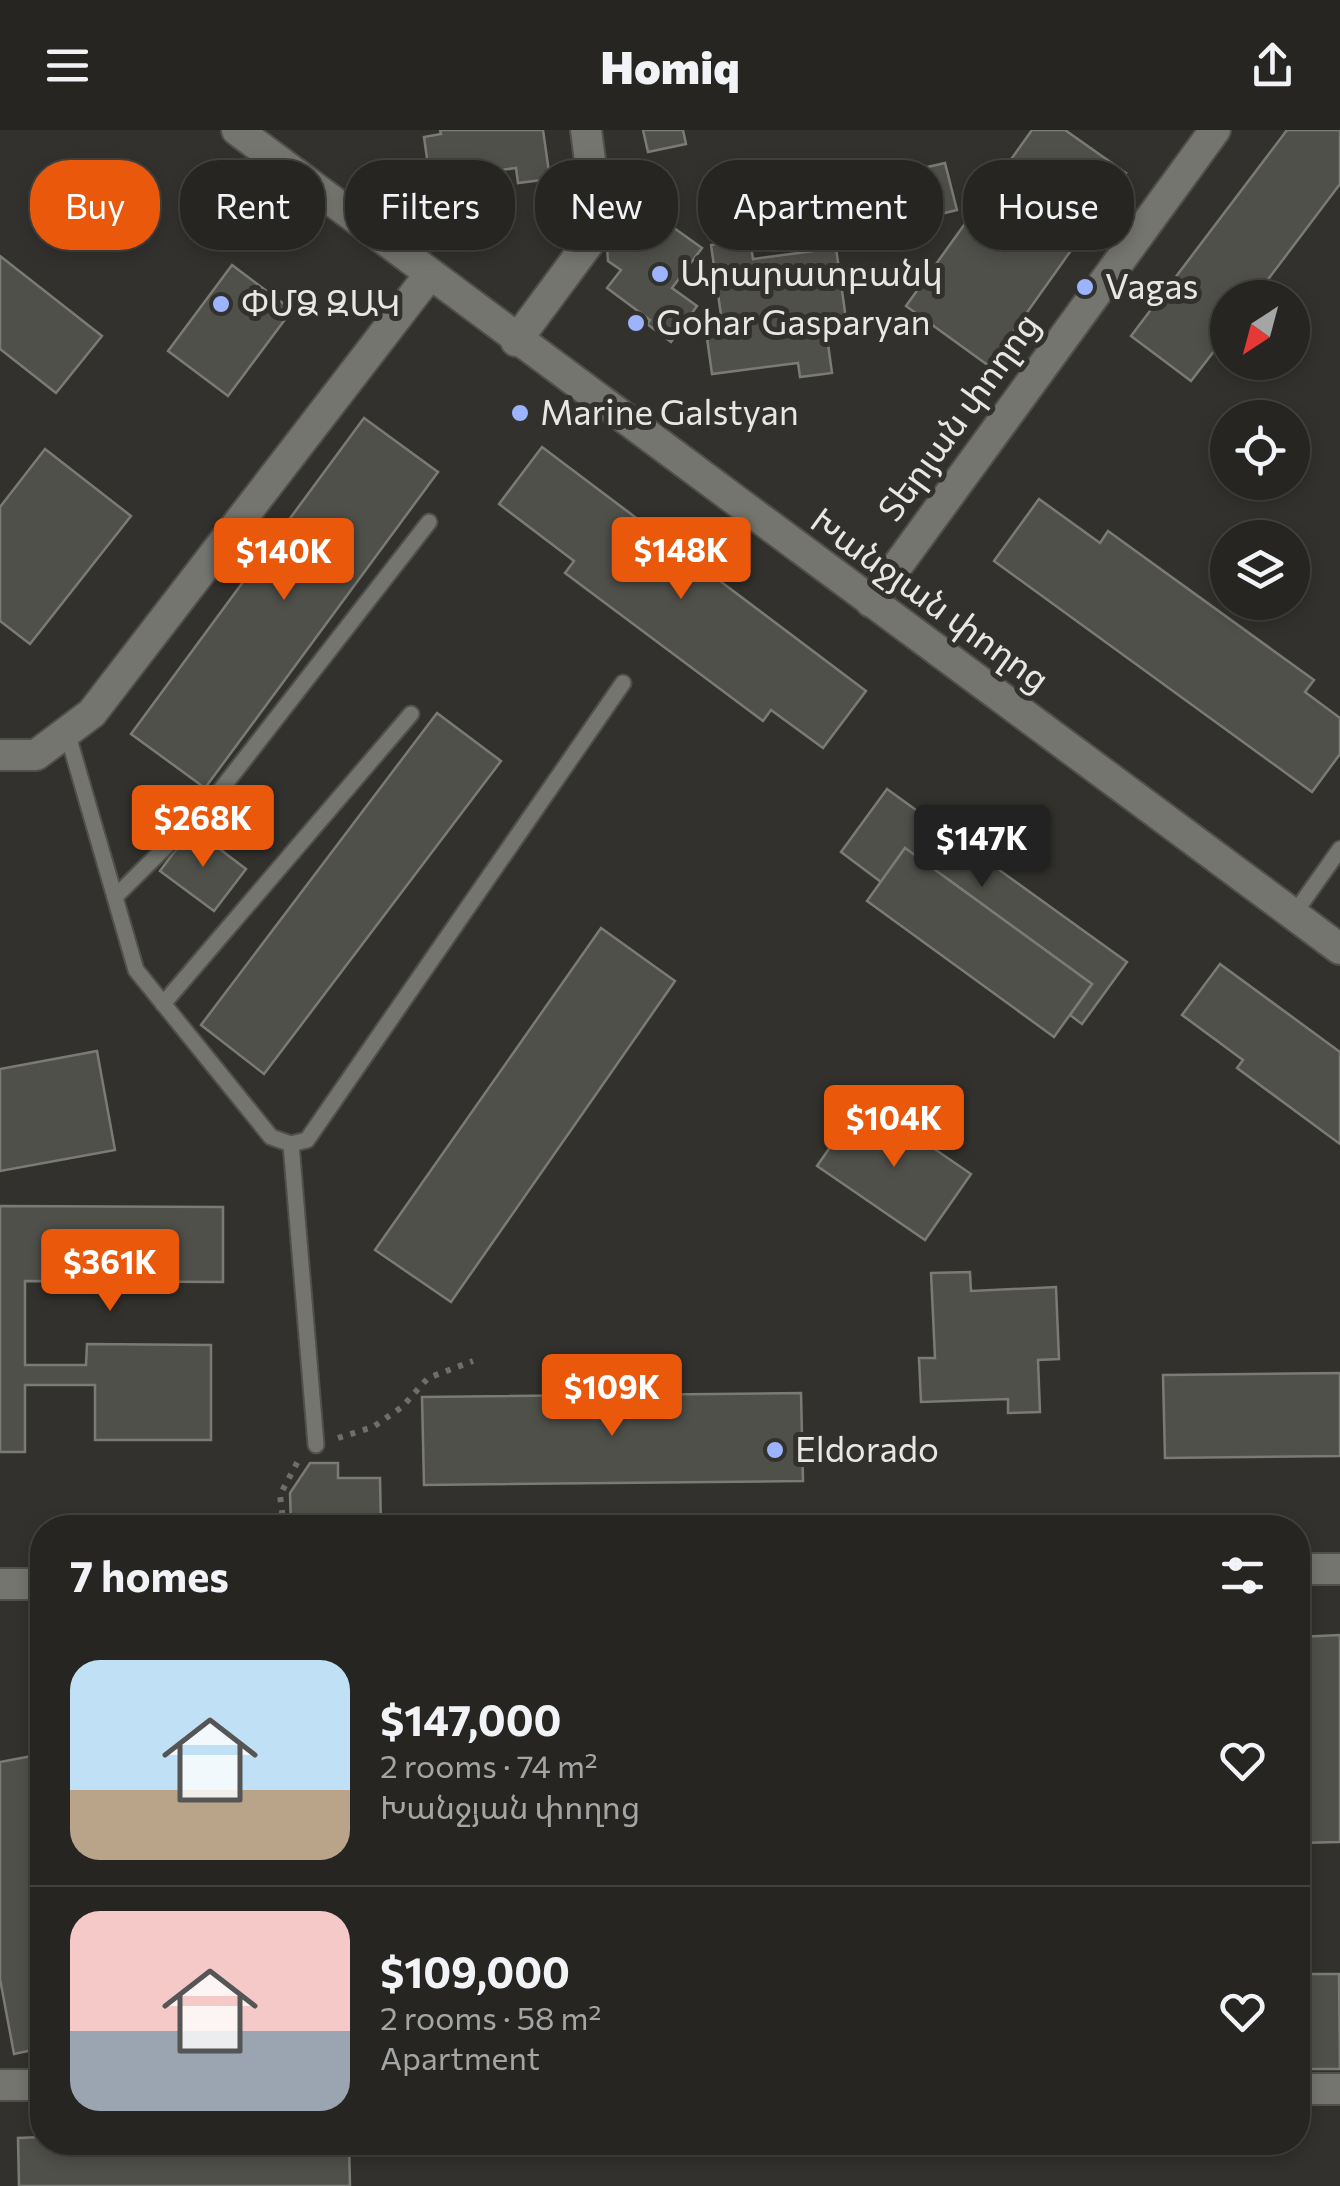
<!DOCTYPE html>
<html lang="en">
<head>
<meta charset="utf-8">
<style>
  body { margin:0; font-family:Commissioner,"Noto Sans Armenian",sans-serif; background:#2e2d2a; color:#f1f3f6; height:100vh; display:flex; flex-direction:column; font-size:38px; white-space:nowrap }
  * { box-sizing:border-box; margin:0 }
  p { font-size:32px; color:#a4a5a5 }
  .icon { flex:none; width:55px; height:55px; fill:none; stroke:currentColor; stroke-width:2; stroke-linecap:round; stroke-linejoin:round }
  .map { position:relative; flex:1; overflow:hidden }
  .panel { position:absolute; left:30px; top:1385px; width:1280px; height:640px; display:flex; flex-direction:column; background:#262522; border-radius:40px; box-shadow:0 5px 15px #0003,0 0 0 2px #424240 }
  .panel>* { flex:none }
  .top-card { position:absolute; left:30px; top:30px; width:1280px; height:90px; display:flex; gap:20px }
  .needle { width:65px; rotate:216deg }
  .fabs { position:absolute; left:1210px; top:150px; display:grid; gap:20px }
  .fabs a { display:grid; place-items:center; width:100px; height:100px; border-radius:50%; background:#262522; box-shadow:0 5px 15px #0003,0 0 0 2px #424240; font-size:50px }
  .price { position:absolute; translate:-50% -85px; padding:0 22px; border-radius:10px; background:#ea580c; color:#fff; font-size:32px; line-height:65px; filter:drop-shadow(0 2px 5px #0008) }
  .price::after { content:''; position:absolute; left:50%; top:60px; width:30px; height:22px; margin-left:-15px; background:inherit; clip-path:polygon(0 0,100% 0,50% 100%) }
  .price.selected { background:#222; color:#fff }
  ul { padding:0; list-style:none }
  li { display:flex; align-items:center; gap:30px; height:250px; padding:0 40px }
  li+li { border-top:2px solid #424240 }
  li span { display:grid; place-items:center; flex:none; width:280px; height:200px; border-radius:30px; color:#555 }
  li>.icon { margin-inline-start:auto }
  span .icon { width:120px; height:120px; fill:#fffc; stroke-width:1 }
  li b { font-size:42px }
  h2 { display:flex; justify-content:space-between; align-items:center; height:120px; padding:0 40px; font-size:42px }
  .pill { padding:0 35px; border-radius:40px; background:#262522; box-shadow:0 5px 15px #0003,0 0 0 2px #424240; font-size:35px; line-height:90px }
  .pill.selected { background:#ea580c; color:#fff }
  header { display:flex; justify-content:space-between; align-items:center; height:130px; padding:0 40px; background:#262522; font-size:45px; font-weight:800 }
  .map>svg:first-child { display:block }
</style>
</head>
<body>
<header><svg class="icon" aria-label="menu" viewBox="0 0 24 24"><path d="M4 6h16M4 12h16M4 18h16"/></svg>Homiq<svg class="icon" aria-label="share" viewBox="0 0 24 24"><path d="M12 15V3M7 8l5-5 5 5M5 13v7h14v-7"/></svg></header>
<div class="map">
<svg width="1340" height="2056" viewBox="0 0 1340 2056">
  <rect width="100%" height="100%" fill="#32312d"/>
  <!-- building -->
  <g fill="#50504b" stroke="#7b7b75" stroke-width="2.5">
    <path d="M440,0H543L550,49L518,53L516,38L430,50L424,7L441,4Z"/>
    <path d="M643,0H683L686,14L648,22Z"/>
    <path d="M1032,0H1065L1126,43L989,236L906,176Z"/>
    <path d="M1287,0H1340V54L1254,168H1228V203L1191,251L1131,206Z"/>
    <path d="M945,33L957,80L886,97L875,49Z"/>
    <path d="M633,81L653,97L660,88L702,118L672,158L697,176L671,212L647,194L650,190L607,158L621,140L608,131L607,116Z"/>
    <path d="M750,110L753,129L836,118L846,189L825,192L832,243L800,247L798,233L712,244L706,201L723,199L711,115Z"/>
    <path d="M0,126L102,206L56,263L0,219Z"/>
    <path d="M232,135L292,180L228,266L168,221Z"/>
    <path d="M364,288L438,342L205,658L131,604Z"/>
    <path d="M542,317L866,561L823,618L771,580L763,591L565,443L574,431L499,374Z"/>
    <path d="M45,319L131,386L30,514L0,491V377Z"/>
    <path d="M1039,369L1100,413L1108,401L1314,550L1305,562L1340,588V624L1312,662L994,431Z"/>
    <path d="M437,583L501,631L264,944L201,895Z"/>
    <path d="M887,659L1127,832L1082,894L1070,885L1092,854L905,718L881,752L841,722Z"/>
    <path d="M192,698L246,739L214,781L160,741Z"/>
    <path d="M905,718L1092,854L1054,907L867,771Z"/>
    <path d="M601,798L675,851L451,1172L375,1120Z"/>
    <path d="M1220,834L1340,922V1014L1237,938L1243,930L1182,885Z"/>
    <path d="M97,921L115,1020L0,1041V939Z"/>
    <path d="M863,970L971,1044L925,1110L817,1036Z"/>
    <path d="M0,1076L223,1077V1152L25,1151V1235H86L87,1214L211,1215V1310H95V1255H25V1322H0Z"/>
    <path d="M970,1142L971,1161L1056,1157L1059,1229L1038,1230L1040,1282L1008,1283V1269L921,1272L919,1228H935L931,1143Z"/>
    <path d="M1340,1243V1326L1165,1328L1163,1245Z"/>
    <path d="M801,1263L803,1351L424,1355L422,1267Z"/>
    <path d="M310,1333H338V1348H380L381,1398H291L290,1363Z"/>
    <path d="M1340,1505V1712L1298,1713V1507Z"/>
    <path d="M42,1624V1918L14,1924L0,1849V1632Z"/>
    <path d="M1298,1844H1339L1340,1939H1298Z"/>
    <path d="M42,2007V2012H349L350,2056H19L18,2008Z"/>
  </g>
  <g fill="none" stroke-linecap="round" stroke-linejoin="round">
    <defs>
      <g id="service">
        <path d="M67,602L136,840L271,1007L291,1014L307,1010L623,553"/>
        <path d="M115,767L212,671L429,392"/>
        <path d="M1294,784L1340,719"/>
        <path d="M163,874L411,584"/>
        <path d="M291,1014L316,1315"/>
      </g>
      <g id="minor">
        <path d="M237,0L1340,819"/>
        <path d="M516,211L599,99L586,0"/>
        <path d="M871,472L1215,0"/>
        <path d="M0,625H36L92,583L430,144"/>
        <path d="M1298,1439H1340"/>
        <path d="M0,1454H42"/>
        <path d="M0,1955H42"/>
        <path d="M1298,1959H1340"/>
      </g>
    </defs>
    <!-- service casing -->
    <use href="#service" stroke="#504f4b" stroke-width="19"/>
    <!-- minor casing -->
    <use href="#minor" stroke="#504f4b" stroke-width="34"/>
    <!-- path -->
    <g stroke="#6f6e6a" stroke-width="6" stroke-dasharray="5 8" stroke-linecap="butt">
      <path d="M338,1308L373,1297L402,1277L428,1248L473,1231"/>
      <path d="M284,1398L280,1365L298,1331"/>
    </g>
    <!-- service -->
    <use href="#service" stroke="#75756f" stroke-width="15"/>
    <!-- minor -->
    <use href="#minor" stroke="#75756f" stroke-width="30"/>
  </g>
  <!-- markers -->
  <g fill="#9cb4fd" stroke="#32312d" stroke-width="4">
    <circle cx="660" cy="144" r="10"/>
    <circle cx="1085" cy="157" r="10"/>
    <circle cx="221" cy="174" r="10"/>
    <circle cx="636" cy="193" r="10"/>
    <circle cx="520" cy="283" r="10"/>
    <circle cx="775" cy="1320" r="10"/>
  </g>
  <g text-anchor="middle" stroke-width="10" stroke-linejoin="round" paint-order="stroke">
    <!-- poi labels -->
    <g font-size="35" fill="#e8e7e4" stroke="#32312d" text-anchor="start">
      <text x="680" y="156">Արարատբանկ</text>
      <text x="1105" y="169">Vagas</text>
      <text x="241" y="186">ՓՄՁ ԶԱԿ</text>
      <text x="656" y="205">Gohar Gasparyan</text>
      <text x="540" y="295">Marine Galstyan</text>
      <text x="795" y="1332">Eldorado</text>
    </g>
    <!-- street labels -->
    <g font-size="35" fill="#e8e7e4" stroke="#32312d">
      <text transform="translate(959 287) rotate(-54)" y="12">Տերյան փողոց</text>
      <text transform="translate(930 470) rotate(36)" y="12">Խանջյան փողոց</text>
    </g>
  </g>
</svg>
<div class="fabs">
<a><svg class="needle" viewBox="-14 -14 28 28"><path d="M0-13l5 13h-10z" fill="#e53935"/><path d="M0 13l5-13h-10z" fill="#a4a5a5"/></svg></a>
<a><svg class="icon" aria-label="locate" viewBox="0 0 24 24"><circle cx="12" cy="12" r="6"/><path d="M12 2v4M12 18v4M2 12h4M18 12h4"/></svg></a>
<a><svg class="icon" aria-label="layers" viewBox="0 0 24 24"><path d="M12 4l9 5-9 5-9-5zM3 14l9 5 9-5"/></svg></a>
</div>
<b class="price" style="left:681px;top:472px">$148K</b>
<b class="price" style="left:284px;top:473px">$140K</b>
<b class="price" style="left:203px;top:740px">$268K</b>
<b class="price selected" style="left:982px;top:760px">$147K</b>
<b class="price" style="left:894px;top:1040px">$104K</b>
<b class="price" style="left:110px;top:1184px">$361K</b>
<b class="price" style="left:612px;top:1309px">$109K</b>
<div class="top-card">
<a class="pill selected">Buy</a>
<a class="pill">Rent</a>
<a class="pill">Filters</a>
<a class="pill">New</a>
<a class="pill">Apartment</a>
<a class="pill">House</a>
</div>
<section class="panel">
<h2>7 homes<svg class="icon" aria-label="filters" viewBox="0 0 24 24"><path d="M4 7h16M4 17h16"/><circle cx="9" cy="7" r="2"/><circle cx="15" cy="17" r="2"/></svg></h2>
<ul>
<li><span style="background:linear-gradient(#bfe0f5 65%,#b9a48a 0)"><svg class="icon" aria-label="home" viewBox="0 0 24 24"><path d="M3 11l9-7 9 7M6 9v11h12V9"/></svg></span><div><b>$147,000</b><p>2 rooms · 74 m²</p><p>Խանջյան փողոց</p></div><svg class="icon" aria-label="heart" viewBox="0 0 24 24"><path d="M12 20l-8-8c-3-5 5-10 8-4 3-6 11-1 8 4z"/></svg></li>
<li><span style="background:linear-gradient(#f6c9c9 60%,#9aa5b1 0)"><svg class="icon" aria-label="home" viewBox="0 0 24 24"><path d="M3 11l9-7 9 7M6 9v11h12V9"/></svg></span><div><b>$109,000</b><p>2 rooms · 58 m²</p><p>Apartment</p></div><svg class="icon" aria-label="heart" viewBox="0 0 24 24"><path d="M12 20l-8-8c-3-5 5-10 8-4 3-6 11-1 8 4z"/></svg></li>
</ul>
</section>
</div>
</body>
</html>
